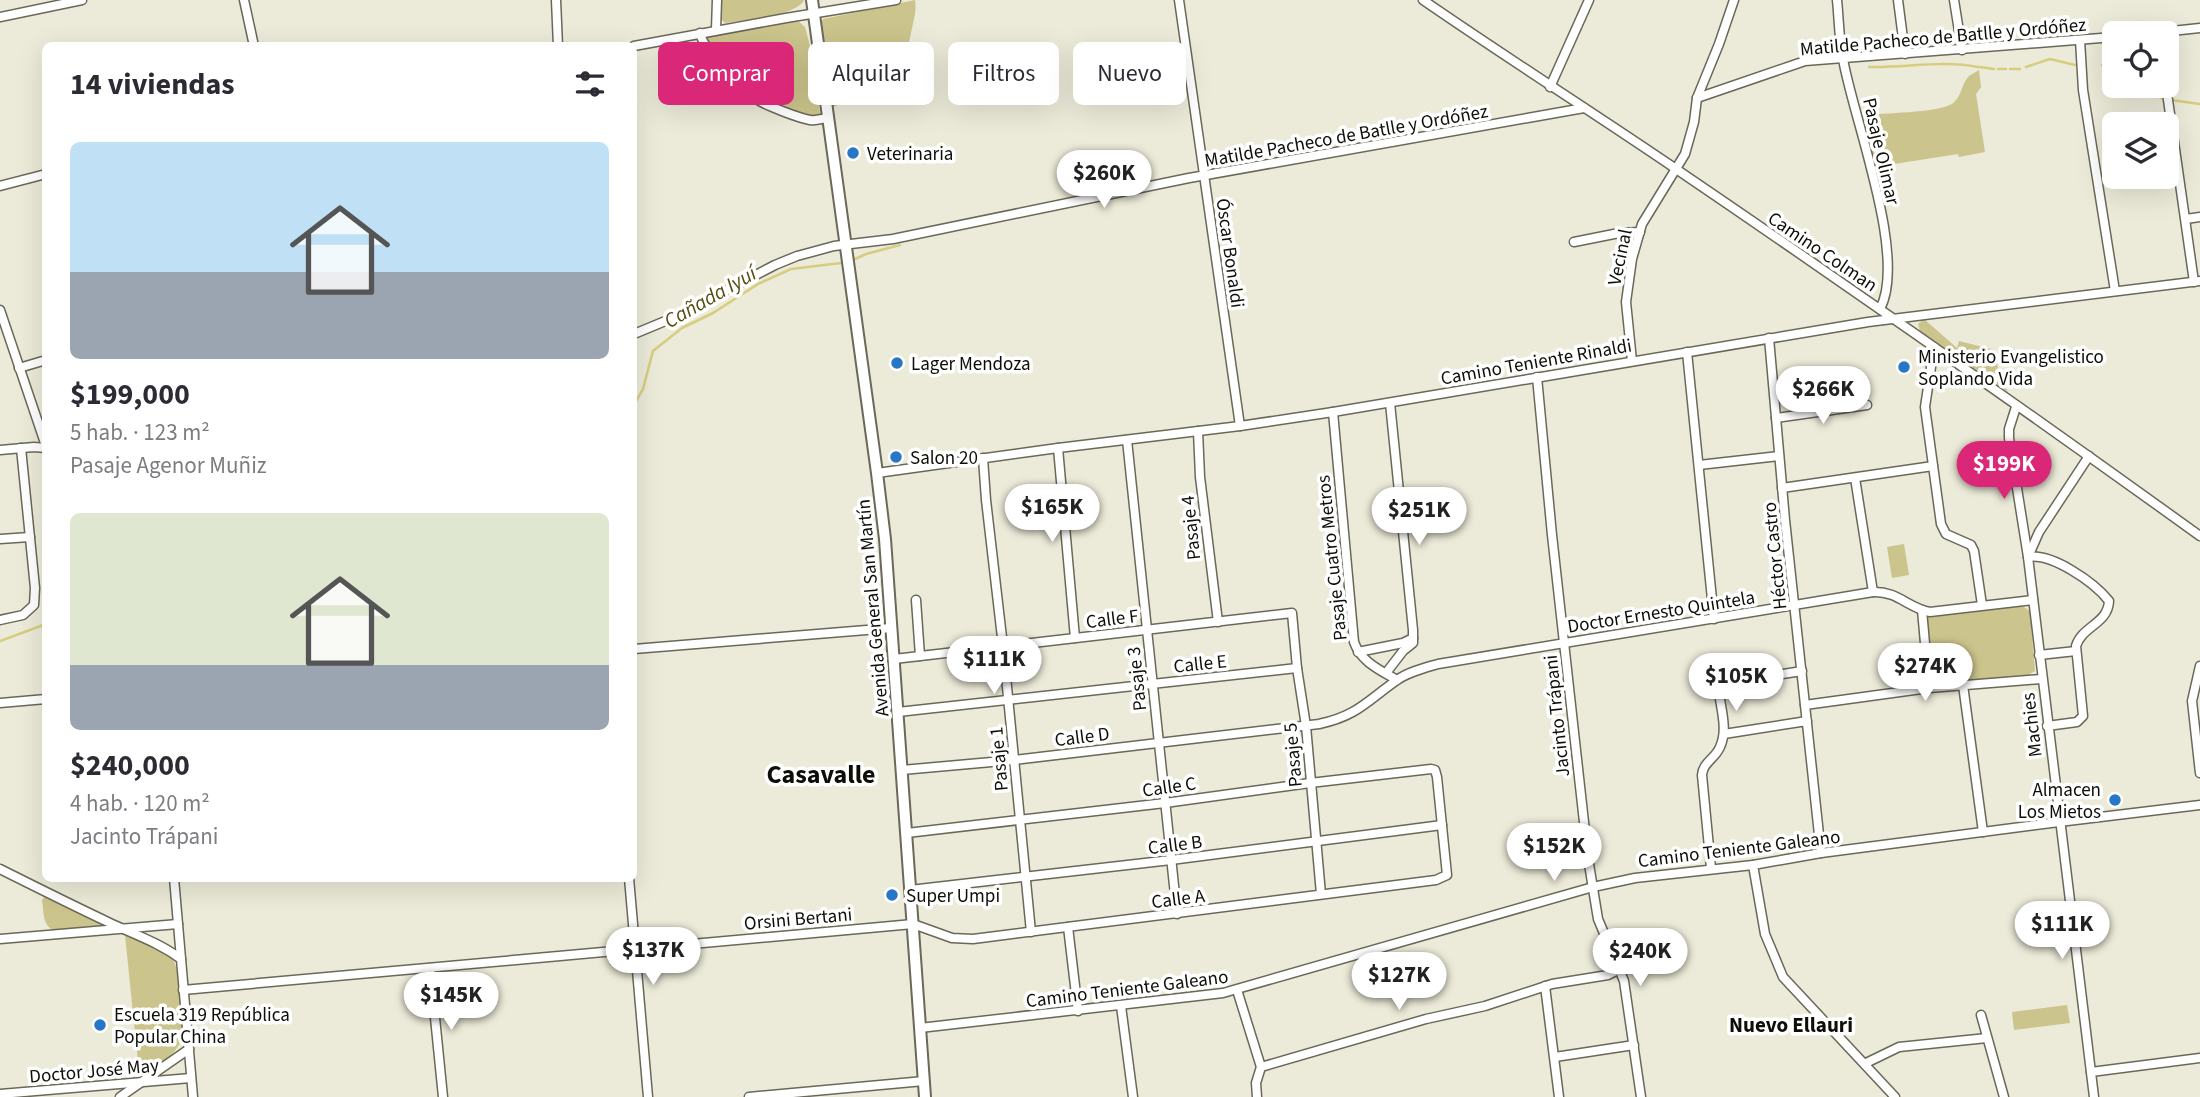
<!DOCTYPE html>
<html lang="es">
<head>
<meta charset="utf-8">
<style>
  body { margin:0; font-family:"Source Sans 3",sans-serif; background:#f7f7f7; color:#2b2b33; height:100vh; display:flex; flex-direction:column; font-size:26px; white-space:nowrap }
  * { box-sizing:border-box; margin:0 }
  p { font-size:23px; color:#7c7c81 }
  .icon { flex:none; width:38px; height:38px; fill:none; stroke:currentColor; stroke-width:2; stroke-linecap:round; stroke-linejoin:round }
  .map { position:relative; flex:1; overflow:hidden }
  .details { position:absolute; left:42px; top:42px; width:595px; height:840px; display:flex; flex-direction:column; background:#fff; border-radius:10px; box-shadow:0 7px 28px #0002 }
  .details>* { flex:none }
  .hud { position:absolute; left:658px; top:42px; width:665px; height:63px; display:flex; gap:14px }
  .fabs { position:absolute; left:2102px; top:21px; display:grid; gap:14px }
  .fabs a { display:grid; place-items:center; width:77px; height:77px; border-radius:10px; background:#fff; box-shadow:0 7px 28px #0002; font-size:35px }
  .price { position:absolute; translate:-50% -60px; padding:0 16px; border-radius:24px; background:#fff; color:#222; font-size:23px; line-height:46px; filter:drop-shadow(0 2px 4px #0008) }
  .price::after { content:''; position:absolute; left:50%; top:42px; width:21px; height:16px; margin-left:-10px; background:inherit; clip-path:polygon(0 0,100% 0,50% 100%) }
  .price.active { background:#db2777; color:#fff }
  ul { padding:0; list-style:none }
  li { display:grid; align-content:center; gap:14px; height:371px; padding:0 28px }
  li span { display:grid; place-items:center; height:217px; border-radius:10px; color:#555 }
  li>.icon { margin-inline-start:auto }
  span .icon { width:126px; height:126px; fill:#fffc; stroke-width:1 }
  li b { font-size:30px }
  h2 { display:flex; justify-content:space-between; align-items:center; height:84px; padding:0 28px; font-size:30px }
  .chip { padding:0 24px; border-radius:10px; background:#fff; box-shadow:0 7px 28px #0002; font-size:24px; line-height:63px }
  .chip.active { background:#db2777; color:#fff }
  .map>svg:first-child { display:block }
</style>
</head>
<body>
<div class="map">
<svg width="2200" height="1097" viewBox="0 0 2200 1097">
  <rect width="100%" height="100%" fill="#ecead8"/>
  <!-- green -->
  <g fill="#cbc48c">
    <path d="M721,0H804C797,16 742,20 725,23L720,18Z"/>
    <path d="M915,0C917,11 913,22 911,33C900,87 874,87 832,108L820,25L823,19Z"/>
    <path d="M797,20L805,27L811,50L820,114L814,118L757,97L743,81L729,57L710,44L706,37L708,34Z"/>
    <path d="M1979,70L1981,87L1976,94L1985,152L1959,157L1958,154L1875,167L1863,115C1883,113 1936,113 1952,104C1962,97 1961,84 1969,76C1972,74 1976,72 1979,70Z"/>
    <path d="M1924,319L1957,348L1959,341L1995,350L1999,375L2008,392L1920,331L1918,324Z"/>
    <path d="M1904,544L1909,575L1892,578L1887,547Z"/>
    <path d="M2022,606L2030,611L2035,671L2028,675L1938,684L1932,681L1925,618L1927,616Z"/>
    <path d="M46,895L104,925L105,927L55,931C42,926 44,912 42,900Z"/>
    <path d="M125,935C138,940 167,950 174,962C181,975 182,1019 183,1035C178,1055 158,1065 142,1076L138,1062Z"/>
    <path d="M2067,1005L2070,1023L2014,1030L2012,1012Z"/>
  </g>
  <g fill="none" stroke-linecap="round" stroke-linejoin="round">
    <!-- stream -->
    <g stroke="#d7cd7f" stroke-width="2.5">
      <path d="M2102,65L2114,67"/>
      <path d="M1869,67C1906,68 1941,60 1978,67"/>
      <path d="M1980,67L1994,69"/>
      <path d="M2026,67L2050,59L2075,65"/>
      <path d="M1998,69H2006"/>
      <path d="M2010,69H2020"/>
      <path d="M2145,86L2155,95L2164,99"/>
      <path d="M2171,100L2200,104"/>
      <path d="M855,259L866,254L900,245"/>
      <path d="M634,405L643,389L653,351L682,328L713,313L758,284L791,269L841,263"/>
      <path d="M0,641L46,624"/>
    </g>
    <defs>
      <g id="minor">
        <path d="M244,0L254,46"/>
        <path d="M556,0L558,46"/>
        <path d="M1179,0L1240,426"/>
        <path d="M1423,0C1507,58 1594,113 1679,171C1854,290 2028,412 2200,536"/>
        <path d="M1837,0C1839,19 1839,40 1843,59C1853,118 1908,257 1880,309"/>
        <path d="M1898,0L1905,54"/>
        <path d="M1954,0L1962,50"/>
        <path d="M0,17L82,0"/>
        <path d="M716,30L717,0"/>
        <path d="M700,33C702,48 744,91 758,100C767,106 799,118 810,120C816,121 821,119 827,118"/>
        <path d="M2153,33L2200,28"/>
        <path d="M2080,40L2083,90L2115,291"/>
        <path d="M634,46L786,18L896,0"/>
        <path d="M2166,86L2194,282"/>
        <path d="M1550,87L1589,0"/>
        <path d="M1697,98L1805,61L2114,37"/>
        <path d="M0,186L46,174"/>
        <path d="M2186,219L2200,217"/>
        <path d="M1574,242L1619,233L1640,232"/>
        <path d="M0,310L46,446"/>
        <path d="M634,334L675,317L775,265L797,256L834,246L893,239L1189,178L1584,108"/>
        <path d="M1769,338L1785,520L1821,853"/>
        <path d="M1934,347L1925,407L1941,524L1946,534L1971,545L1974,551L1982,605"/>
        <path d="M1687,352L1714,619"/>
        <path d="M1632,361L1626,302L1632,259L1642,224L1685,154L1694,122L1697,98L1719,44L1734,0"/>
        <path d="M19,368L46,360"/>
        <path d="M1537,377L1552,535L1588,858L1598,919L1624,981L1641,1097"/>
        <path d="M2016,407L2009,429V438L2028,557L2094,1097"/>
        <path d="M1333,412L1354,642C1361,662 1380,670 1397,680"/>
        <path d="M1776,418L1867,405"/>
        <path d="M1198,431L1200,477L1218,622"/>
        <path d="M1127,440L1177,914"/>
        <path d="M1058,448L1075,638"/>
        <path d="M0,450L34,447L46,448"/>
        <path d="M983,458L986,500L1003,646L1031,932"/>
        <path d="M1699,465L1779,456"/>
        <path d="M877,473L1058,448L1240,426L1333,412L1868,322L2200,281"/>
        <path d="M1855,478L1873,592"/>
        <path d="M1782,488L1933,466"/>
        <path d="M0,539L30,537"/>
        <path d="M916,600L920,656"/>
        <path d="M1922,610L1929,688"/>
        <path d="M0,620L23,615L34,605L35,588L21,448"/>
        <path d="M634,649L891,628"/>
        <path d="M1358,652L1403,643L1413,638"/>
        <path d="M2039,655L2076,651"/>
        <path d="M894,659L1292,613L1297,668L1306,726L1321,894"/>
        <path d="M2200,666L2192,701L2200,773"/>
        <path d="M1386,673L1403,651L1413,643V630L1390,403"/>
        <path d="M1963,685L1983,832"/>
        <path d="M0,703L46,699"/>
        <path d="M1805,705L1929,688L2041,679"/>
        <path d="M898,712L1297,668"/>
        <path d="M2047,726L2077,722L2083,716L2076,646C2082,626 2108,624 2109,601C2094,582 2052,553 2028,557L2039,532L2089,456"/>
        <path d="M1724,734L1807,721"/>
        <path d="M902,770L1014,760L1319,724C1357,716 1367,701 1397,680C1408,672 1424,668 1438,664L1873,592C1898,591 1908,608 1930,612L2033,600"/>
        <path d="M1753,865L1765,934L1783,977L1895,1097"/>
        <path d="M1711,868L1702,775C1703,762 1715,759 1720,747C1728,730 1721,710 1719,692L1726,683L1802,671"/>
        <path d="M0,869C36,887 72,905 108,922C133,934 158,942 181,959"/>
        <path d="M174,878L193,1097"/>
        <path d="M629,878L648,1097"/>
        <path d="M910,890L1171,860L1442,825"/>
        <path d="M1068,927L1078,1011"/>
        <path d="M0,939L178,924"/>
        <path d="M430,968L443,1097"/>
        <path d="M1545,986L1559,1097"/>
        <path d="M183,990L913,924L952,938L973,939L1436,880L1447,875L1437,777L1435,770L1431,769L1310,783L1165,803L907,833"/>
        <path d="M1237,990L1261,1067L1256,1083L1257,1097"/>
        <path d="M1121,1006L1133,1097"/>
        <path d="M1981,1015L2004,1097"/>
        <path d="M920,1028L1223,993L1593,887L1635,878L1753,865L1821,853L2059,822L2200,805"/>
        <path d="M1555,1057L1634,1045"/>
        <path d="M1866,1063L1899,1047L1987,1038"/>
        <path d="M1261,1067L1426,1019L1485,1006L1552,984L1608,975L1620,969"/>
        <path d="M2091,1072L2200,1058"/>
        <path d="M0,1094L191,1078"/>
        <path d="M120,1097L189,1049"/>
        <path d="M749,1097L924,1081"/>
      </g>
      <path id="secondary" d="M812,0L877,473L885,539L925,1097"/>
    </defs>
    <!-- minor casing -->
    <use href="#minor" stroke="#6a6858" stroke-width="11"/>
    <!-- secondary casing -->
    <use href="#secondary" stroke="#6a6858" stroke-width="14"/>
    <!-- minor -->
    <use href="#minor" stroke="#fff" stroke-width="8"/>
    <!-- secondary -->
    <use href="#secondary" stroke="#fff" stroke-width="10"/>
  </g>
  <!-- markers -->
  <g fill="#2877c6" stroke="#fff" stroke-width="2.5">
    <circle cx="853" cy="153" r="7"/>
    <circle cx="897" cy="363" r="7"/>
    <circle cx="1904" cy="367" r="7"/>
    <circle cx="896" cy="457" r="7"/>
    <circle cx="2115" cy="800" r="7"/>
    <circle cx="892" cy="895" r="7"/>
    <circle cx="100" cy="1025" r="7"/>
  </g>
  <g text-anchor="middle" stroke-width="7" stroke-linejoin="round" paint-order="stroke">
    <!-- street labels -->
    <g font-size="19" fill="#0e0e08" stroke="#fff">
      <text transform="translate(1943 36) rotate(-5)" y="7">Matilde Pacheco de Batlle y Ordóñez</text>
      <text transform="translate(1346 135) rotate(-10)" y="7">Matilde Pacheco de Batlle y Ordóñez</text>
      <text transform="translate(1882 151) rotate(77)" y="7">Pasaje Olimar</text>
      <text transform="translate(1823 251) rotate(34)" y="7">Camino Colman</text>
      <text transform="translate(1231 253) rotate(82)" y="7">Óscar Bonaldi</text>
      <text transform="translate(1619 257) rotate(-78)" y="7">Vecinal</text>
      <text transform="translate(1536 361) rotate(-10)" y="7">Camino Teniente Rinaldi</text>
      <text transform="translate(1190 528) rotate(-96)" y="7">Pasaje 4</text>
      <text transform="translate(1774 556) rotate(-96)" y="7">Héctor Castro</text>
      <text transform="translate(1331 558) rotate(-96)" y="7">Pasaje Cuatro Metros</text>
      <text transform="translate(872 608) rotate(-95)" y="7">Avenida General San Martín</text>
      <text transform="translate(1661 611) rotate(-9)" y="7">Doctor Ernesto Quintela</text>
      <text transform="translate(1112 618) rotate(-7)" y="7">Calle F</text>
      <text transform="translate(1200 663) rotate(-6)" y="7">Calle E</text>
      <text transform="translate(1136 679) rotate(-96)" y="7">Pasaje 3</text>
      <text transform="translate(1556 716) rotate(-96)" y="7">Jacinto Trápani</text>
      <text transform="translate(2031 725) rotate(-97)" y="7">Machies</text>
      <text transform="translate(1082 736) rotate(-7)" y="7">Calle D</text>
      <text transform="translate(1292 755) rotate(-95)" y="7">Pasaje 5</text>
      <text transform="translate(998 759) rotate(-95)" y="7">Pasaje 1</text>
      <text transform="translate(1169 786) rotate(-8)" y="7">Calle C</text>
      <text transform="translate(1175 844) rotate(-7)" y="7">Calle B</text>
      <text transform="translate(1739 848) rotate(-7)" y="7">Camino Teniente Galeano</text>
      <text transform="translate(1178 898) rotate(-7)" y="7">Calle A</text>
      <text transform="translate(798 918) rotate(-5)" y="7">Orsini Bertani</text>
      <text transform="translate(1127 988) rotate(-7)" y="7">Camino Teniente Galeano</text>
      <text transform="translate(94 1070) rotate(-5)" y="7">Doctor José May</text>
    </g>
    <!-- poi labels -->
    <g font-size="19" fill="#0e0e08" stroke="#fff" text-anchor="start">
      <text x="867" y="160">Veterinaria</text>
      <text x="1918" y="363">Ministerio Evangelistico<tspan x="1918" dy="22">Soplando Vida</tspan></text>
      <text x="911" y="370">Lager Mendoza</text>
      <text x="910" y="464">Salon 20</text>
      <text x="2101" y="796" text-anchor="end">Almacen<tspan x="2101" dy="22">Los Mietos</tspan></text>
      <text x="906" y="902">Super Umpi</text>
      <text x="114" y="1021">Escuela 319 República<tspan x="114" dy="22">Popular China</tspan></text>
    </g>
    <!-- water labels -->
    <g font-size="21" font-style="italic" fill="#534c0f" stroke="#fff">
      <text transform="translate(710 297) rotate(-30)" y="7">Cañada Iyuí</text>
    </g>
    <!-- neighbourhood labels -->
    <g font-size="21" font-weight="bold" fill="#0e0e08" stroke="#fff">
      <text x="1791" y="1032">Nuevo Ellauri</text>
    </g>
    <!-- district labels -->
    <g font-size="26" font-weight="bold" fill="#0e0e08" stroke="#fff">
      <text x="821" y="783">Casavalle</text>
    </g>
  </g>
</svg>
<div class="fabs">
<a><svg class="icon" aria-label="locate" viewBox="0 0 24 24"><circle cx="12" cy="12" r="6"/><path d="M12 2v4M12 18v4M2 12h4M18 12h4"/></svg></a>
<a><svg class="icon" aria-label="layers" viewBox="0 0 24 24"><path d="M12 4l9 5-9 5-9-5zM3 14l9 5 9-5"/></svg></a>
</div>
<b class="price" style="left:1104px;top:210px">$260K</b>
<b class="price" style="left:1823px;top:426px">$266K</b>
<b class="price active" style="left:2004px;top:501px">$199K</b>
<b class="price" style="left:1052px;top:544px">$165K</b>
<b class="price" style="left:1419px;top:547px">$251K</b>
<b class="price" style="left:994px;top:696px">$111K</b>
<b class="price" style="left:1925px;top:703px">$274K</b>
<b class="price" style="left:1736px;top:713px">$105K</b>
<b class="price" style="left:1554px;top:883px">$152K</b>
<b class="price" style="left:2062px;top:961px">$111K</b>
<b class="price" style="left:653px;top:987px">$137K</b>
<b class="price" style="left:1640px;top:988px">$240K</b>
<b class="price" style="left:1399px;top:1012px">$127K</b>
<b class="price" style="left:451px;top:1032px">$145K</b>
<div class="hud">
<a class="chip active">Comprar</a>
<a class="chip">Alquilar</a>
<a class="chip">Filtros</a>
<a class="chip">Nuevo</a>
</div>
<section class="details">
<h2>14 viviendas<svg class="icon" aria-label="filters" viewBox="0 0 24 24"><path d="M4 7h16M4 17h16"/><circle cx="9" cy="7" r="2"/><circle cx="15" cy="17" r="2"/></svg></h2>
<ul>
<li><span style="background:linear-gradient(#bfe0f5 60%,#9aa5b1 0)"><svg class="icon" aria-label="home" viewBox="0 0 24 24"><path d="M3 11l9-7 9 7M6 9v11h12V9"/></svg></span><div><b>$199,000</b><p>5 hab. · 123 m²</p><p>Pasaje Agenor Muñiz</p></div></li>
<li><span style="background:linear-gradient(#dfe7d0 70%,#9aa5b1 0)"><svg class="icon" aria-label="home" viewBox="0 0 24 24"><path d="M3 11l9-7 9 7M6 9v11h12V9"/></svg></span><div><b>$240,000</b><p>4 hab. · 120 m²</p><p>Jacinto Trápani</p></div></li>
</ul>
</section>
</div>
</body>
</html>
